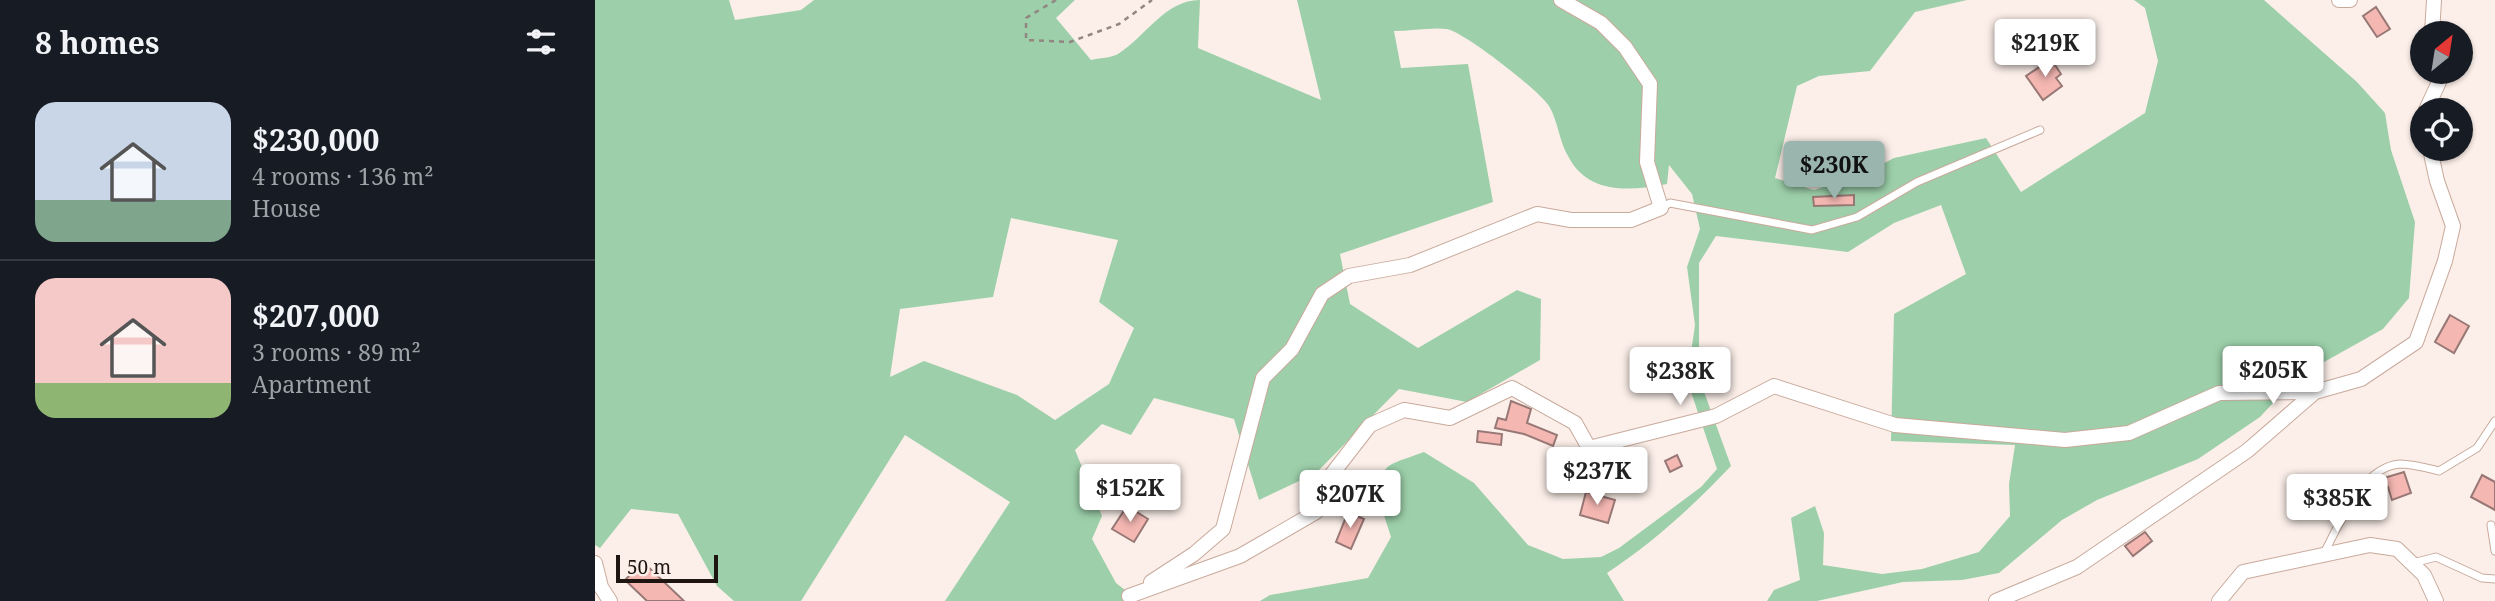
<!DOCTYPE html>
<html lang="en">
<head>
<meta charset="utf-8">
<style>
  body { margin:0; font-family:"Noto Serif",serif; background:#20242c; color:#f1f3f6; height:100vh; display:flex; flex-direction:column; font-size:26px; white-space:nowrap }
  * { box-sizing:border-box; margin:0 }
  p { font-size:23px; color:#9ea1a6 }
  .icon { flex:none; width:38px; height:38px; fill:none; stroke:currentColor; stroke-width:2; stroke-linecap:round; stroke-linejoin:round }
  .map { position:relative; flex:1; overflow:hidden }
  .drawer { display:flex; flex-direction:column; background:#171b24; width:595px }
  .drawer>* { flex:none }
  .needle { width:46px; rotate:30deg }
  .tools { position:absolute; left:1815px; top:21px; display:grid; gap:14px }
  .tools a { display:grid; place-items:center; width:63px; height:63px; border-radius:50%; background:#171b24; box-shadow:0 2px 5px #0004; font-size:35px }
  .scale { position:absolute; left:21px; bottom:18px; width:102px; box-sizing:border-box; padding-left:7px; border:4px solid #1f1510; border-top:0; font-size:19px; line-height:24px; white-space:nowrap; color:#1f1510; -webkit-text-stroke:5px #fcefe9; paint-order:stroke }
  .price { position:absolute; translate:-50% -60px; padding:0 16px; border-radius:7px; background:#fff; color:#222; font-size:23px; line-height:46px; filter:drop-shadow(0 2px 4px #0008) }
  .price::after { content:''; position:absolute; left:50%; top:42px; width:21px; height:16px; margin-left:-10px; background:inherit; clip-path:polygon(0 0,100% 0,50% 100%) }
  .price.active { background:#99b5ad; color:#111 }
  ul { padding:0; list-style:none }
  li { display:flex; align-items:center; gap:21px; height:175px; padding:0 35px }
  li+li { border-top:2px solid #363941 }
  li span { display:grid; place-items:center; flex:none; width:196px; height:140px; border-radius:21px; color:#555 }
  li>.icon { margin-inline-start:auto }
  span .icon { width:84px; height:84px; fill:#fffc; stroke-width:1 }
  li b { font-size:30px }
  h2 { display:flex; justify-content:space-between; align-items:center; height:84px; padding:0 35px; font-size:30px }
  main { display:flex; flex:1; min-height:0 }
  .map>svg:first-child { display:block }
</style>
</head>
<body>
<main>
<section class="drawer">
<h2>8 homes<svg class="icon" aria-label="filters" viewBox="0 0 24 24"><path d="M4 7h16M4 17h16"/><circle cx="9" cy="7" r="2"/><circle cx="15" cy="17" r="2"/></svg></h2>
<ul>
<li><span style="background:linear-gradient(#c9d6e8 70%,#7fa58c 0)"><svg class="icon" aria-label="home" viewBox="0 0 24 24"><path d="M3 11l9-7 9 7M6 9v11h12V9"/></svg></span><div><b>$230,000</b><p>4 rooms · 136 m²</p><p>House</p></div></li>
<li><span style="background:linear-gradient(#f6c9c9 75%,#8fb573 0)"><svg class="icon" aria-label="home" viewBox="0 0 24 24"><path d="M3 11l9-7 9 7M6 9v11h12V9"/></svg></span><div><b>$207,000</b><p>3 rooms · 89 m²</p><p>Apartment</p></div></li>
</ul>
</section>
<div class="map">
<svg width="1900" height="601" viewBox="0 0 1900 601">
  <rect width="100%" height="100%" fill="#fcefe9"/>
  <!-- green -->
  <path fill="#9dd0aa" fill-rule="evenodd" d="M0,0H134L140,20L206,10L219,0H480L461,18L496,60C504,58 516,58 523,54C550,37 570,0 605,0L603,48L726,100L702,0H1372L1320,12L1275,71L1224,76L1202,86L1180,178L1219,190L1268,174L1299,158L1391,138L1426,192L1550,113L1563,61L1550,8L1539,0H1669L1762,82L1790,113L1796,150L1820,222L1814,298L1788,329L1722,366L1692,388L1665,417L1603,459L1502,500L1467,520L1404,573L1367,580L1308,582L1222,601H1172L1179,590L1205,580L1196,518L1220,506L1229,533L1228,565L1287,574L1327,569L1384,552L1415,516L1414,484L1420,445L1296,441L1299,314L1371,274L1346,205L1299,223L1253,252L1121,236L1104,263V378L1136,466C1098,506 1059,542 1012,573L1029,601H665L675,595L773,578L796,537C790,517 773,477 797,464C807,459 819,456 829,452L879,483L933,545L968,559L1006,557L1024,548L1106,487L1122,469L1092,380L1100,325L1092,267L1105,229L1097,194L1074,165L1072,184C1035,191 993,195 973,156C964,141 963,121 954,106C945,91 869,32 852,29C836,27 816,31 799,31L806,68L873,64L898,202L745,254L755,304L823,348L922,290L946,299L945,360L872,402L804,389L721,473L664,500L639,419L559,398L536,435L507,424L480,450L507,516L497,539L521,583L544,601H350L415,502L310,435L206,601H139L122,586L83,514L36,509L5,548L0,545ZM416,218L523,240L504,302L539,328L514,384L460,420L422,395L329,361L295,377L305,309L398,297Z"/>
  <!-- building -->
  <g fill="#f4b7b2" stroke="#987875" stroke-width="2">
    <path d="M1781,7L1795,29L1782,37L1768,16Z"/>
    <path d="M1456,59L1466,74L1461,78L1467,86L1448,100L1431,76Z"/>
    <path d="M1259,195V205L1219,206L1218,197Z"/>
    <path d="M1855,315L1874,326L1859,353L1840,342Z"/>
    <path d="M916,401L936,409L932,423L962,435L958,446L929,434L900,428L903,418L911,420Z"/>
    <path d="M883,431L907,434L906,445L882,442Z"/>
    <path d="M1082,455L1087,466L1075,472L1070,461Z"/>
    <path d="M1809,472L1816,493L1797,500L1793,487L1772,494L1782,480Z"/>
    <path d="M1887,475L1900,482V510L1876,497Z"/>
    <path d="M991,492L1020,500L1013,523L985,515Z"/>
    <path d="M532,506L553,519L539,542L517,529Z"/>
    <path d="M753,512L769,519L756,549L741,542Z"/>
    <path d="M1550,532L1557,541L1538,556L1530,546Z"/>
    <path d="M48,562L89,601H52L30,580Z"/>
  </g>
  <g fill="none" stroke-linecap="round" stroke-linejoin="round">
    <defs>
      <g id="service">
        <path d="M1066,208L1075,203L1217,230L1262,217L1322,182L1445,130"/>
        <path d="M1896,525L1900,551"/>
        <path d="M1729,553C1745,524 1766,467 1805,464C1818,464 1832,468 1844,471L1882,448L1900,421"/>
        <path d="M1818,563L1841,557L1887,578L1900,579"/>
      </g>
      <g id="minor">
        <path d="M1744,0H1755"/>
        <path d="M1837,33L1839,0"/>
        <path d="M1831,110L1844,82L1842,72"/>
        <path d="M0,563L6,587L15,601"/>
        <path d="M556,582L599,554L628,529L668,378L697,349L727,294L754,276L815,265L942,214L976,220H1036L1066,208L1052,162L1055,84L1030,47L1006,23L966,0"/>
        <path d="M534,596L645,556L721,512L737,474L775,425L809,410L855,418L917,388L980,423L994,448L1121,416L1179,386L1300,425L1470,440L1534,433L1624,393L1720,392"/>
        <path d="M1401,601L1482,567L1652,451L1720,392L1766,379L1821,342L1850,261L1858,226L1842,181L1835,149"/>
        <path d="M1624,601L1648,572L1775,545L1802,549L1829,575L1841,601"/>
      </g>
    </defs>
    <!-- service casing -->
    <use href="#service" stroke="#c8aa9c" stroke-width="9"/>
    <!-- minor casing -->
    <use href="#minor" stroke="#c8aa9c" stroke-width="16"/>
    <!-- path -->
    <path stroke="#918680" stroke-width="2.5" stroke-dasharray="5 5" stroke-linecap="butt" d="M461,0L431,18V40L475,42L524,24L557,0"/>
    <!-- service -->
    <use href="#service" stroke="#fff" stroke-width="7"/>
    <!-- minor -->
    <use href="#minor" stroke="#fff" stroke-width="14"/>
  </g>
</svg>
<div class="tools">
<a><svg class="needle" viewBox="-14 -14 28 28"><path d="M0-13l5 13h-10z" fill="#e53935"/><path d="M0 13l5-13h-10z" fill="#9ea1a6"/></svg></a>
<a><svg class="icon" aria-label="locate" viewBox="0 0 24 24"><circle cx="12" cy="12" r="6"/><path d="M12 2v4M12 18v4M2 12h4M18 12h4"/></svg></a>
</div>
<div class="scale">50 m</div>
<b class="price" style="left:1450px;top:79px">$219K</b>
<b class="price active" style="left:1239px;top:201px">$230K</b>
<b class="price" style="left:1678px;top:406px">$205K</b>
<b class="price" style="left:1085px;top:407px">$238K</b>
<b class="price" style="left:1002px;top:507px">$237K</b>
<b class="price" style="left:535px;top:524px">$152K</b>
<b class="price" style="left:755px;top:530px">$207K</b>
<b class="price" style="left:1742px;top:534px">$385K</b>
</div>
</main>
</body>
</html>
